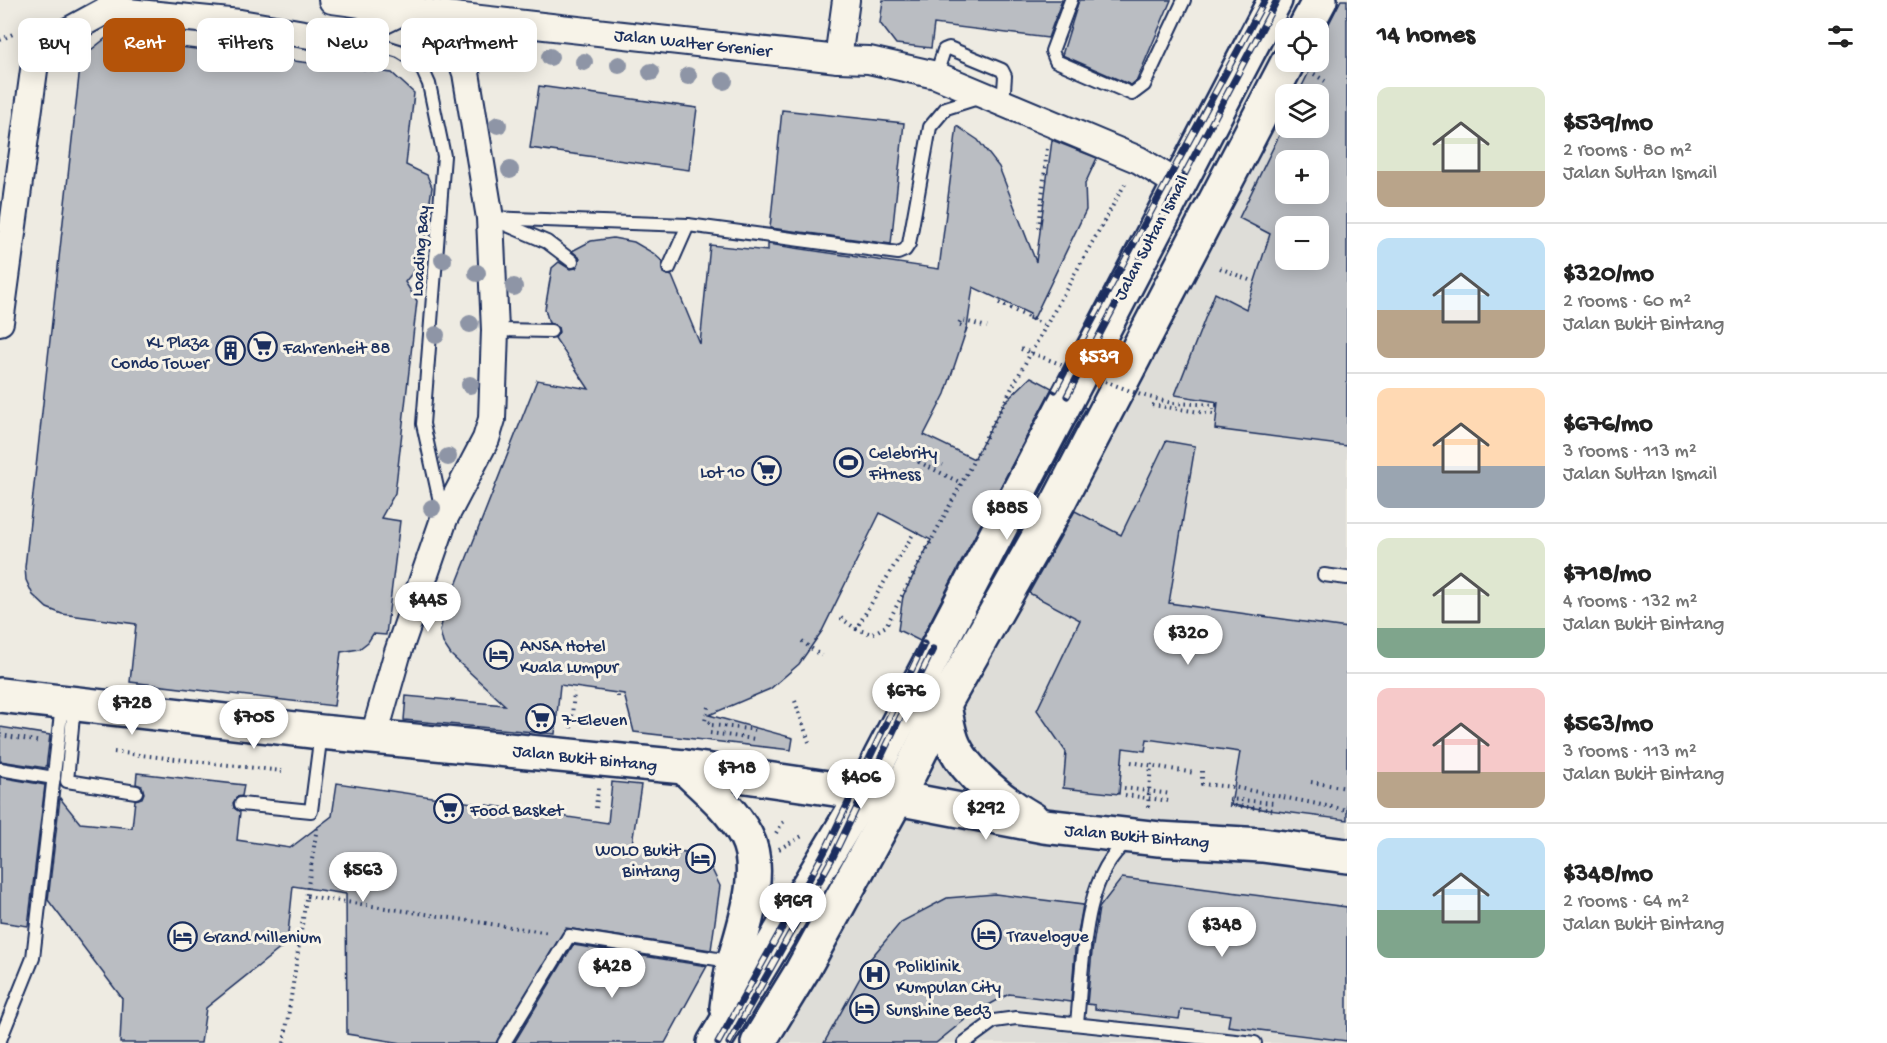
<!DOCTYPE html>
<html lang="en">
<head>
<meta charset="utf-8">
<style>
  body { margin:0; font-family:"Gochi Hand",sans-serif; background:#f6f6f6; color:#222; height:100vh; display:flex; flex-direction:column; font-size:22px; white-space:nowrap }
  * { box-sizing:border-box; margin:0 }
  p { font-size:20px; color:#767676 }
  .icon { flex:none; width:33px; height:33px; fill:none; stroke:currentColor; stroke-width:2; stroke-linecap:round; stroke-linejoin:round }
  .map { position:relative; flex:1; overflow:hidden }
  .sheet { display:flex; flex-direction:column; background:#fff; width:540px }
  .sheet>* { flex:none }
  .guide { position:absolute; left:18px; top:18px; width:570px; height:54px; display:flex; gap:12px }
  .fabs { position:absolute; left:1275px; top:18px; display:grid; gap:12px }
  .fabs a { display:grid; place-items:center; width:54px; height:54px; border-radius:12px; background:#fff; box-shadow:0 3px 15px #0003; font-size:30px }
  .price { position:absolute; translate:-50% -51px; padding:0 14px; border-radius:21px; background:#fff; color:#222; font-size:20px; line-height:39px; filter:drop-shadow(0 2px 3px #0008) }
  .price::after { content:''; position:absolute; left:50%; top:36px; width:18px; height:14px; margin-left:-9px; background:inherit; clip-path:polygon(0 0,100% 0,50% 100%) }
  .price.selected { background:#b45309; color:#fff }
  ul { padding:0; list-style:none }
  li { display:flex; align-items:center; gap:18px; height:150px; padding:0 30px }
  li+li { border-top:2px solid #e0e0e0 }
  li span { display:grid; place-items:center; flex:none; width:168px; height:120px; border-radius:12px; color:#555 }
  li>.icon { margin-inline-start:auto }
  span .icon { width:72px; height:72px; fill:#fffc; stroke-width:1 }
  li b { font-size:26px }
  h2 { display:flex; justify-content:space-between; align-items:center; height:72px; padding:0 30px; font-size:26px }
  .tag { padding:0 21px; border-radius:12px; background:#fff; box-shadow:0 3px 15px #0003; font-size:21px; line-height:54px }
  .tag.selected { background:#b45309; color:#fff }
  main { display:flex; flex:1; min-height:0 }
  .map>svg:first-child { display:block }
</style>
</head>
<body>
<main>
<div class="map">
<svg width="1347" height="1043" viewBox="0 0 1347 1043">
  <rect width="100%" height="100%" fill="#eeebe2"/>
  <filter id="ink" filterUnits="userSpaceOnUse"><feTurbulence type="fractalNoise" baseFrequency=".0167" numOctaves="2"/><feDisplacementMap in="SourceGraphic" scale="12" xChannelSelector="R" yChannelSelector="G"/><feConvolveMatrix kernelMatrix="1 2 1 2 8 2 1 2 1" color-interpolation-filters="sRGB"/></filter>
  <g filter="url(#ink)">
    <!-- built -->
    <path fill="#deddd8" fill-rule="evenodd" d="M1298,0H1347V1043H775ZM1286,28H1318V62H1286ZM1286,94H1318V128H1286ZM1286,160H1318V194H1286ZM1286,226H1318V260H1286Z"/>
    <!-- building -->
    <g fill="#babdc2" stroke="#1b2f5e" stroke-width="1.5" fill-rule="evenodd">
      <path d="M883,0H1062L1048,38L934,24L931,48L896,44L880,23Z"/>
      <path d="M1079,0H1171L1137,80L1131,85L1062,55Z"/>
      <path d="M1341,0H1347V446L1215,429L1218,402L1175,395L1215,293L1246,309L1270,234L1239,218L1286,121V128H1318V94H1298L1314,62H1318V45ZM1286,160H1318V194H1286ZM1286,226H1318V260H1286Z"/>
      <path d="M106,38L392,73L414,93L406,165L427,175L432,187L421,262L405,282L417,301L395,493L381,518L400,521L386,635L373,634L368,642L359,649L341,652L334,706L130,682L136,624L62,614L47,608L33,595L26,580L25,567L81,58Z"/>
      <path d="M539,86L697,108L689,170L530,148Z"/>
      <path d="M782,110L904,123L891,244L770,228Z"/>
      <path d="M957,126L978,140L999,167L1036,262L1052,140L1097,158L1085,184L1086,210L1033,320L1029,319L1030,314L973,287L967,328L945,394L924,435L974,459L1004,403L1031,377L1052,388L920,641L898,630L903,596L931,540L880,513L822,631L799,664L770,689L709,715L793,738L791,750L634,732L624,694L560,685L555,734L404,720L406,696L505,705L451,655L443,643L440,631L443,618L537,380L589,389L555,338L559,332L558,327L549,323L545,309L552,268L559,262L570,269L576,268L580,258L572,251L591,241L613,238L634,242L653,253L663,262V273L672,276L700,344L710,245L768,251V244L939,269Z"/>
      <path d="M1084,407L1086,408L1008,553Z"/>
      <path d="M1166,441L1195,446L1169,603L1347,628V820L1231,805L1240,752L1147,739L1145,751L1123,748L1119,794L1063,788L1066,752L1037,710L1080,620L1029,593L1075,511L1121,535Z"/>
      <path d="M0,727L50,735L46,768L0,761Z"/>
      <path d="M137,773L244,785L242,796L237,797L233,803L234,808L240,812L237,840L290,848L332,816L337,783L608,823L612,782L641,785L632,844L705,855L720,886L711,950L566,928L496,1043H402L347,1034L346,894L293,886L287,943L206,1008L201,1043H120L122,998L48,900L60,798L80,823L132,828L135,800L142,798L144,793L142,786L136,784Z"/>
      <path d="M0,777L45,785L28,926L0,922Z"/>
      <path d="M1122,878L1347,907V1041L1228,1026L1230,1015L1181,1009L1179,1019L1095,1009V1005L1087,1004L1092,952L1099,908Z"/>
      <path d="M995,894L1083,905L1075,950L1071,1002L1009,994L972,1014L936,1043H824L871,958L901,922L947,898Z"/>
      <path d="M573,945L707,966L665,1043H514Z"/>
    </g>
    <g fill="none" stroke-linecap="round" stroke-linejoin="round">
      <defs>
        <g id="lane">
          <path d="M1071,0L1052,51L1056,61L1132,94L1144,85L1184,0"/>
          <path d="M354,37L399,51L420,64L429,84L444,156L423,424L443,515"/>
          <path d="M936,75L944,50L949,48L1002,70L1005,76L1003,104"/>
          <path d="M490,218L688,225L898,253L905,250L909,244L930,127L946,108L981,97"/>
          <path d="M500,222L547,242L572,261"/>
          <path d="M669,268L688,225"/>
          <path d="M495,330L551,331"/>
          <path d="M1324,575L1347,578"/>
          <path d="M74,705L67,781L136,792"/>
          <path d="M0,769L54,778"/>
          <path d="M241,804L311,811L321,733"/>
          <path d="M1077,1023C1083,969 1081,876 1128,841"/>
          <path d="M0,1040L33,958L62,705"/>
          <path d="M504,1043L569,936L717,959L730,966"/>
          <path d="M964,1043L994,1021L1016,1018L1255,1043"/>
        </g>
        <g id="street">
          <path d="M332,0L445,15L838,59L869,60L936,75L1139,160L1178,184"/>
          <path d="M107,10L240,23L327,38L368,28L405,10"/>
          <path d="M838,59L846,0"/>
          <path d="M0,322L37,48L107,10"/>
          <path d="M374,736L397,655L444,519L486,439L492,419L495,330L490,218L466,73L445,15"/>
        </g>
        <g id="secondary">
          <path d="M1305,28L1320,0"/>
          <path d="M0,695L321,732L684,767L897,798L1044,826L1159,839L1262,845L1347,856"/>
          <path d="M944,704C946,717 948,730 952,741C963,771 1005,804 1032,819"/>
          <path d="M684,767C706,788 731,808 746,836C765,872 743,928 733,966C730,979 729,993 727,1007"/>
          <path d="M714,1043L864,793L880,758L1275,0"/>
          <path d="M758,1043L802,971L897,798L944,704L1059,501L1288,62"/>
        </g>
      </defs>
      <!-- lane casing -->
      <use href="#lane" stroke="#1b2f5e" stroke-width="16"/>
      <!-- street casing -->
      <use href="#street" stroke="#1b2f5e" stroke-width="30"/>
      <!-- secondary casing -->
      <use href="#secondary" stroke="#1b2f5e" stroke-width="38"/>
      <!-- path -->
      <g stroke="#1b2f5e" stroke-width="4" stroke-dasharray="1.5 4.5" stroke-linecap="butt">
        <path d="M0,40L15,33"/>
        <path d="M1314,74L1325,81"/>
        <path d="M1039,228L1047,148"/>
        <path d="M1220,268L1249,280"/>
        <path d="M999,303L1046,326"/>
        <path d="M967,328L958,325L961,320L987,327"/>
        <path d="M1152,405L1213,414V406L1218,405"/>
        <path d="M916,450L919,462L961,483"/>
        <path d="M916,451L943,465"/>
        <path d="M841,618L856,629L915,531"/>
        <path d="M856,629L872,634L886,626L1023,367L1126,182"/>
        <path d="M802,641L821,656"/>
        <path d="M618,697V693"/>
        <path d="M795,701L809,742"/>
        <path d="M708,707L705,721L711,723"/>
        <path d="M712,725L758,730"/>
        <path d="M571,728L574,692"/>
        <path d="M710,733L755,739"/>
        <path d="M0,735L41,742"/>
        <path d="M114,752L282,771"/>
        <path d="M1131,762L1194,773"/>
        <path d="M1202,771V784L1233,787L1347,810"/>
        <path d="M1311,782L1347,788"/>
        <path d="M1124,788L1171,794"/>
        <path d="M1125,795L1169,801"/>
        <path d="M1229,799L1274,803"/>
        <path d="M1229,805L1274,810"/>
        <path d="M1148,807L1151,763"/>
        <path d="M596,808L598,788"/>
        <path d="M776,833L784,821"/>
        <path d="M779,849L804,835"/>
        <path d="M307,896L550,933"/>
        <path d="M284,1043L317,827"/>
      </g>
      <!-- lane -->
      <use href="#lane" stroke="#f7f3e8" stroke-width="12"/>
      <!-- street -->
      <use href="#street" stroke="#f7f3e8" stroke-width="26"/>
      <!-- secondary -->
      <use href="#secondary" stroke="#f7f3e8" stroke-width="33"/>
      <defs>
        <g id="rail">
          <path d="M1055,390L1265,0"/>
          <path d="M1067,396L1277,0"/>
          <path d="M718,1043L826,849L924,644"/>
          <path d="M729,1043L834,855L933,649"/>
        </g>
      </defs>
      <!-- rail casing -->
      <use href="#rail" stroke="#1b2f5e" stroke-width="7"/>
      <!-- rail -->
      <use href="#rail" stroke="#f7f3e8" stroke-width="4.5" stroke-dasharray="14" stroke-linecap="butt"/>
      <!-- path-bridge -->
      <path stroke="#1b2f5e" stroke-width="4" stroke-dasharray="1.5 4.5" stroke-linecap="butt" d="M1021,349L1141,395L1172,403L1218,405"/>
    </g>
    <!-- trees -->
    <g fill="#8e95a6">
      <circle cx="550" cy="57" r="9"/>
      <circle cx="522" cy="60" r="9"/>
      <circle cx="584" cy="62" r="9"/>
      <circle cx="619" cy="65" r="9"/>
      <circle cx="651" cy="72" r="9"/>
      <circle cx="688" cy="76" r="9"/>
      <circle cx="724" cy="81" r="9"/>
      <circle cx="498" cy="125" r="9"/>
      <circle cx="510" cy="170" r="9"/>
      <circle cx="443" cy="260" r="9"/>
      <circle cx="477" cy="273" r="9"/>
      <circle cx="514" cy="287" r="9"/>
      <circle cx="470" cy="324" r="9"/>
      <circle cx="436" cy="335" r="9"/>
      <circle cx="470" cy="385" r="9"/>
      <circle cx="448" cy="457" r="9"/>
      <circle cx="432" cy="508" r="9"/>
    </g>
  </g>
  <!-- icons -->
  <defs>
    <symbol id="supermarket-ring" viewBox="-11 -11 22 22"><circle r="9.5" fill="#f7f3e8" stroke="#1b2f5e" stroke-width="1.5"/><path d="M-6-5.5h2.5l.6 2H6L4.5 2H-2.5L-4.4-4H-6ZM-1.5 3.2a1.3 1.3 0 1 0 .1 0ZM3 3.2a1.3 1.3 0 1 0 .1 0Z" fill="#1b2f5e"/></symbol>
    <symbol id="building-ring" viewBox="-11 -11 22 22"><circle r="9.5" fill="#f7f3e8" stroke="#1b2f5e" stroke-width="1.5"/><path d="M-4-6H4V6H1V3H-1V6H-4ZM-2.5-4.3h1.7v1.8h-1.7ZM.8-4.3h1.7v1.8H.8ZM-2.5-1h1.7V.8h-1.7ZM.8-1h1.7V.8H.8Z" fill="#1b2f5e"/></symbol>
    <symbol id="stadium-ring" viewBox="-11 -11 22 22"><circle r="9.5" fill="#f7f3e8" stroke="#1b2f5e" stroke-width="1.5"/><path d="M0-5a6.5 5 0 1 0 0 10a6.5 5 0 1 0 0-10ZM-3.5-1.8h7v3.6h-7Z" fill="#1b2f5e"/></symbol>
    <symbol id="hotel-ring" viewBox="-11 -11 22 22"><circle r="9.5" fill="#f7f3e8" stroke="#1b2f5e" stroke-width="1.5"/><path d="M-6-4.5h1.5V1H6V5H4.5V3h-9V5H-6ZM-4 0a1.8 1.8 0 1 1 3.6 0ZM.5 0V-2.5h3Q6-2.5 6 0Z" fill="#1b2f5e"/></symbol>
    <symbol id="hospital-ring" viewBox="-11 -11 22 22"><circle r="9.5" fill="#f7f3e8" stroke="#1b2f5e" stroke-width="1.5"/><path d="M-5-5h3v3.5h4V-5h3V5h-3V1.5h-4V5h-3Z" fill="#1b2f5e"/></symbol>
  </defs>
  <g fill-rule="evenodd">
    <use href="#supermarket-ring" x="246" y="330" width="33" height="33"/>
    <use href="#building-ring" x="214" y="334" width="33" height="33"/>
    <use href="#stadium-ring" x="832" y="446" width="33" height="33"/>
    <use href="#supermarket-ring" x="750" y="454" width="33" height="33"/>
    <use href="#hotel-ring" x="482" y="638" width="33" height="33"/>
    <use href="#supermarket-ring" x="524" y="702" width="33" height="33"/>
    <use href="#supermarket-ring" x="432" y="792" width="33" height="33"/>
    <use href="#hotel-ring" x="684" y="842" width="33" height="33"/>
    <use href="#hotel-ring" x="970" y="918" width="33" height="33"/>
    <use href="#hotel-ring" x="166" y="920" width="33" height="33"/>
    <use href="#hospital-ring" x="858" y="958" width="33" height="33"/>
    <use href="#hotel-ring" x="848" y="992" width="33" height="33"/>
  </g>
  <g text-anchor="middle" stroke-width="6" stroke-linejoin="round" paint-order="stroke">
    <!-- street labels -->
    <g font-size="18" fill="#1b2f5e" stroke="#f7f3e8">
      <text transform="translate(693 42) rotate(6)" y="6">Jalan Walter Grenier</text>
      <text transform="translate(1150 237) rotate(-62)" y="6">Jalan Sultan Ismail</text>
      <text transform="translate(419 251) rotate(-86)" y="6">Loading Bay</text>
      <text transform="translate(585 757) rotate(6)" y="6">Jalan Bukit Bintang</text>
      <text transform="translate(1137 835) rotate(5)" y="6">Jalan Bukit Bintang</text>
    </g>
    <!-- poi labels -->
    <g font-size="18" fill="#1b2f5e" stroke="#f7f3e8" text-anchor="start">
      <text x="209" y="347" text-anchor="end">KL Plaza<tspan x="209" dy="21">Condo Tower</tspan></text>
      <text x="283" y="353">Fahrenheit 88</text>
      <text x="869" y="458">Celebrity<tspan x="869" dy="21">Fitness</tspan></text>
      <text x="745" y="477" text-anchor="end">Lot 10</text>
      <text x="520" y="651">ANSA Hotel<tspan x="520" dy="21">Kuala Lumpur</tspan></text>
      <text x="562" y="725">7-Eleven</text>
      <text x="470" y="815">Food Basket</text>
      <text x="680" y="855" text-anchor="end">WOLO Bukit<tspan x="680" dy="21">Bintang</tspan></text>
      <text x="1007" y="941">Travelogue</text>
      <text x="203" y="942">Grand Millenium</text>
      <text x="896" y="971">Poliklinik<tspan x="896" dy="21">Kumpulan City</tspan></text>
      <text x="886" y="1015">Sunshine Bedz</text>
    </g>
  </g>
</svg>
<div class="fabs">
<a><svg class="icon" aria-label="locate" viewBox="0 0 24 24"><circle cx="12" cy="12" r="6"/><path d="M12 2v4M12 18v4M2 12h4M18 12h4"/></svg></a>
<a><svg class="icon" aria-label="layers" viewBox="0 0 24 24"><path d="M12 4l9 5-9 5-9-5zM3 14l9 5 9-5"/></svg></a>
<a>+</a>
<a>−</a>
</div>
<b class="price selected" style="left:1099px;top:390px">$539</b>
<b class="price" style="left:1007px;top:541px">$885</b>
<b class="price" style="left:428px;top:633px">$445</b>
<b class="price" style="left:1188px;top:666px">$320</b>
<b class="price" style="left:906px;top:724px">$676</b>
<b class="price" style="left:132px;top:736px">$728</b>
<b class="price" style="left:254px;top:750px">$705</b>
<b class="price" style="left:737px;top:801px">$718</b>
<b class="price" style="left:861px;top:810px">$406</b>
<b class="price" style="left:986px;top:841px">$292</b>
<b class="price" style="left:363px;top:903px">$563</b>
<b class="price" style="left:793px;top:934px">$969</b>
<b class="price" style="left:1222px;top:958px">$348</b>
<b class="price" style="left:612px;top:999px">$428</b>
<div class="guide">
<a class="tag">Buy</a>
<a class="tag selected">Rent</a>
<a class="tag">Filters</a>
<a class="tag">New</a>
<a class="tag">Apartment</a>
</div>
</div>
<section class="sheet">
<h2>14 homes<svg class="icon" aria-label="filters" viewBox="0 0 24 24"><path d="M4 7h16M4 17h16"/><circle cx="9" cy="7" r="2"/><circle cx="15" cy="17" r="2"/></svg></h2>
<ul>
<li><span style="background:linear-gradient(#dfe7d0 70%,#b9a48a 0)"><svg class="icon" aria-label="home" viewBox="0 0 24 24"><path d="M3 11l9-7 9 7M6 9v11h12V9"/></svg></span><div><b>$539/mo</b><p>2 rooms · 80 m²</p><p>Jalan Sultan Ismail</p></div></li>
<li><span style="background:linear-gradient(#bfe0f5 60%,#b9a48a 0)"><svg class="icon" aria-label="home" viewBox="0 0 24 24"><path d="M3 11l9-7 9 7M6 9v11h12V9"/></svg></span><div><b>$320/mo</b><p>2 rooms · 60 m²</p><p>Jalan Bukit Bintang</p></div></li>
<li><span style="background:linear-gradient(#ffd9b3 65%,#9aa5b1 0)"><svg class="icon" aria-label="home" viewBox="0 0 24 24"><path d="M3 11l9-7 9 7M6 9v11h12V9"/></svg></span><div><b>$676/mo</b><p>3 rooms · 113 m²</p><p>Jalan Sultan Ismail</p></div></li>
<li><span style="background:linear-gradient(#dfe7d0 75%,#7fa58c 0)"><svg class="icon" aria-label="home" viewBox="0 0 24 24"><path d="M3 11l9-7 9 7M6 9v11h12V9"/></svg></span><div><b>$718/mo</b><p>4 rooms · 132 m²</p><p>Jalan Bukit Bintang</p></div></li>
<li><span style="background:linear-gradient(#f6c9c9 70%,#b9a48a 0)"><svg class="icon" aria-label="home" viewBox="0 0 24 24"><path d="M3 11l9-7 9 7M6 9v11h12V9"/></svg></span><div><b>$563/mo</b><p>3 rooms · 113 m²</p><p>Jalan Bukit Bintang</p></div></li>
<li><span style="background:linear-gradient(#bfe0f5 60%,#7fa58c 0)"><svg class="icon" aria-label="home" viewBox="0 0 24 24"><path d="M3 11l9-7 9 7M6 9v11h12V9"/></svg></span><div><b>$348/mo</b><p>2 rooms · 64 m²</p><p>Jalan Bukit Bintang</p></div></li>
</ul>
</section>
</main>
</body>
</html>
